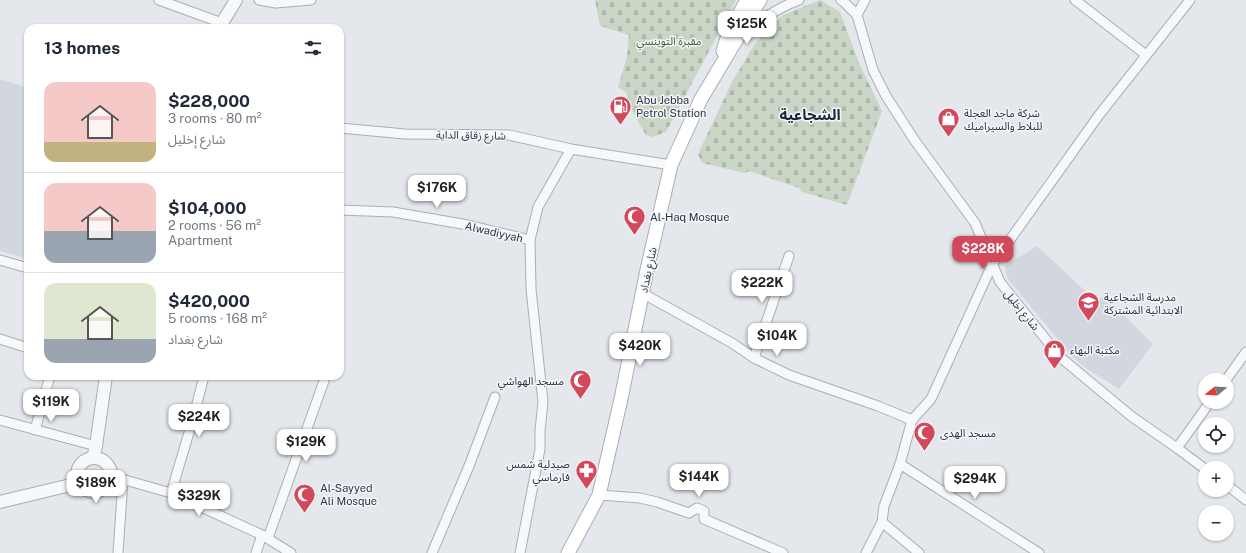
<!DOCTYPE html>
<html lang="en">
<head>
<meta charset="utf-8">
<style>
  body { margin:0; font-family:"Public Sans","Noto Sans Arabic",sans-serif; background:#f6f6f7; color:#1f2937; height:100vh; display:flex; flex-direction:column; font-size:15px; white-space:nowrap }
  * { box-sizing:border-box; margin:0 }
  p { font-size:13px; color:#747a83 }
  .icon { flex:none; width:22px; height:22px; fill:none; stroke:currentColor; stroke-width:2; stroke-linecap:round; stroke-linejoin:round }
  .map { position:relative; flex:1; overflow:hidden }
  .sheet { position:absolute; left:24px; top:24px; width:320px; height:356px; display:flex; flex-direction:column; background:#fff; border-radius:12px; box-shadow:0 1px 3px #0004 }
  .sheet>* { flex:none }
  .needle { width:26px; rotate:252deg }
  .controls { position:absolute; left:1198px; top:373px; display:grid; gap:8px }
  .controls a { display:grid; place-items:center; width:36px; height:36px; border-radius:50%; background:#fff; box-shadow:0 1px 3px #0004; font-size:20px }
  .price { position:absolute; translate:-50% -34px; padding:0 9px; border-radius:8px; background:#fff; color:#222; font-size:13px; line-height:26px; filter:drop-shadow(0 1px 2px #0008) }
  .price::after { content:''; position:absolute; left:50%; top:24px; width:12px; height:9px; margin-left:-6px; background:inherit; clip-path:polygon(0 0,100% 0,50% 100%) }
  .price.on { background:#d1495b; color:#fff }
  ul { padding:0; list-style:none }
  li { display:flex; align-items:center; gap:12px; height:100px; padding:0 20px }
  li+li { border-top:1px solid #e0e1e3 }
  li span { display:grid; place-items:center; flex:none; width:112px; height:80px; border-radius:12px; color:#555 }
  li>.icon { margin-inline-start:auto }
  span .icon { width:48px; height:48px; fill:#fffc; stroke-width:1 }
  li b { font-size:17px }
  h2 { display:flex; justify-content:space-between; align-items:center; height:48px; padding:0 20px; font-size:17px }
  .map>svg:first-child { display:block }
</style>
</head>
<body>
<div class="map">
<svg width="1246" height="553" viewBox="0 0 1246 553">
  <defs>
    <pattern id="cemetery-stones" width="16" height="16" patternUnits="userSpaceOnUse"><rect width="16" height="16" fill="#c9d6c5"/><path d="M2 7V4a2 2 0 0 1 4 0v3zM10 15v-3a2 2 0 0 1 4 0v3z" fill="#adb8ab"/></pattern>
  </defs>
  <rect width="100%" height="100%" fill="#e4e7ec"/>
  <!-- built -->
  <g fill="#d2d6de">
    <path d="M0,79L28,88V259L0,251Z"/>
    <path d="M1037,246L1096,301L1105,296L1153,344L1119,389L1083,366L1070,354L1007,278L1005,266Z"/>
  </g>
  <!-- cemetery -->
  <g fill="url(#cemetery-stones)">
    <path d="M595,0H736L666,132L652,137L646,135L628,104L627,93L618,87L627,57L629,35L600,26Z"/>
    <path d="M820,0L840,12L859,63L882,111L847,205L802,192L799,188L749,171L745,173L702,163L698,154L732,82L754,45L783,15Z"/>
  </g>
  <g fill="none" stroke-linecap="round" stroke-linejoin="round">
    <defs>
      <g id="minor">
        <path d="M159,0L222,23"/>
        <path d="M259,0L276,3L311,0"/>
        <path d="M841,0L844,2L857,15L873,70L886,96L915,141L975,223L1000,282L1060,357L1131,416L1177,448L1205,469"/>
        <path d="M1075,0L1146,55"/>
        <path d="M857,15L865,0"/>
        <path d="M743,32C760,20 779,7 799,0"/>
        <path d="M340,128L405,134L509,135L571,149L671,165"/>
        <path d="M340,210L393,212L468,225L530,240"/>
        <path d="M0,260L28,268"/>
        <path d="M642,293L732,343L754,358L789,375L878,406L912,420"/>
        <path d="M0,339L28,348"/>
        <path d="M754,358L789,256"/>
        <path d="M1226,380L1246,352"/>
        <path d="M0,420L96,446"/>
        <path d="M35,430L50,376"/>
        <path d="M1177,448L1210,402"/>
        <path d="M900,464L1039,553"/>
        <path d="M111,476L171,493L262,535L291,553"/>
        <path d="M1227,485L1246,500"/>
        <path d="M171,493L193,419L204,376"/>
        <path d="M599,495L640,498L657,502L689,513L697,508L704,511V519L783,553"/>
        <path d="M882,522L919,553"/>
        <path d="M268,538L324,381"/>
        <path d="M118,553L123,480"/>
        <path d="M256,553L262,535"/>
        <path d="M432,553L469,466L495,397"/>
        <path d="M520,553L540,449V431L543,402L531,289L530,240L538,207L571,149"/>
        <path d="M866,553L882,522L884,506L900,464L912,420L931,399L992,265L1099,115L1190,0"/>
      </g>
      <g id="tertiary">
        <path d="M219,28L236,0"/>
        <path d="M93,458L96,446L106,376"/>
        <circle cx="94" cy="475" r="17"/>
        <path d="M0,502L79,483"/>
      </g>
      <g id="secondary">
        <path d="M723,51L729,32L747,0"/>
        <path d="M568,553L599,495L621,399L647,270L671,165L701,99L760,0"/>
      </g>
    </defs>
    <!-- minor casing -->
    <use href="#minor" stroke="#a9aeb7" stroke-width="11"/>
    <!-- tertiary casing -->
    <use href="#tertiary" stroke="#a9aeb7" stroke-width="14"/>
    <!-- secondary casing -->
    <use href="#secondary" stroke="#a9aeb7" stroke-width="15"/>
    <!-- minor -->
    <use href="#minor" stroke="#f7f8fa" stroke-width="9"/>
    <!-- tertiary -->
    <use href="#tertiary" stroke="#f7f8fa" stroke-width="12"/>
    <!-- secondary -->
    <use href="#secondary" stroke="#fff" stroke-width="13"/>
  </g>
  <!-- icons -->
  <defs>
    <symbol id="fuel-pin" viewBox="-11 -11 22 30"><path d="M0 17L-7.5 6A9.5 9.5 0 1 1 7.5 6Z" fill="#d1495b" stroke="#f4f6f9"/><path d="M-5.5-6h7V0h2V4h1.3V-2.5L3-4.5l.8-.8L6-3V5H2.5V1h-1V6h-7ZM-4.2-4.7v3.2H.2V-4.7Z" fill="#fff"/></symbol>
    <symbol id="shop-pin" viewBox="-11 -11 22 30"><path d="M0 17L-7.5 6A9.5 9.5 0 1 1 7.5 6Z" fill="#d1495b" stroke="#f4f6f9"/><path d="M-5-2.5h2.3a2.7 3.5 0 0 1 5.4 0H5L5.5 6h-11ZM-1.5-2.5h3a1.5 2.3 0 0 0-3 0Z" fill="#fff"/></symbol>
    <symbol id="mosque-pin" viewBox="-11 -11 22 30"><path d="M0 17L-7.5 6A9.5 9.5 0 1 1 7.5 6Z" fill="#d1495b" stroke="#f4f6f9"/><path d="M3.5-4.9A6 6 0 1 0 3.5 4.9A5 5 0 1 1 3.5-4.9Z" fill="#fff"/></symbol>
    <symbol id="school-pin" viewBox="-11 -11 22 30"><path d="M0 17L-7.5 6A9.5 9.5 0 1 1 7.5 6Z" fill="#d1495b" stroke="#f4f6f9"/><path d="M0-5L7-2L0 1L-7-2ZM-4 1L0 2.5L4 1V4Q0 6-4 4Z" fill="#fff"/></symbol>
    <symbol id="pharmacy-pin" viewBox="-11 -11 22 30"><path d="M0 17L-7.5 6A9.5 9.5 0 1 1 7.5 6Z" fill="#d1495b" stroke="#f4f6f9"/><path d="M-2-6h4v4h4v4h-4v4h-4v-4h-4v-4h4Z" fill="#fff"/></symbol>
  </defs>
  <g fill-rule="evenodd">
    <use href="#fuel-pin" x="608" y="94" width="25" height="34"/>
    <use href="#shop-pin" x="936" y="106" width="25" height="34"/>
    <use href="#mosque-pin" x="622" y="204" width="25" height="34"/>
    <use href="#school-pin" x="1076" y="290" width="25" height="34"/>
    <use href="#shop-pin" x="1042" y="338" width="25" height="34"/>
    <use href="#mosque-pin" x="568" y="368" width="25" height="34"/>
    <use href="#mosque-pin" x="912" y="420" width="25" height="34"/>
    <use href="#pharmacy-pin" x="574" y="458" width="25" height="34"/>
    <use href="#mosque-pin" x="292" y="482" width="25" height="34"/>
  </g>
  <g text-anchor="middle" stroke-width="3" stroke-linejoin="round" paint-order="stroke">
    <!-- park labels -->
    <g font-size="11" fill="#3f6138" stroke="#f4f6f9">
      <text x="669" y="45">مقبرة التوينسي</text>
    </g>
    <!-- poi labels -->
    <g font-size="11" fill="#2b3445" stroke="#f4f6f9" text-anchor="start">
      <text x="636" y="104">Abu Jebba<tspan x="636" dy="13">Petrol Station</tspan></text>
      <text x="964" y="117">شركة ماجد العجلة<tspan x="964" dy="13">للبلاط والسيراميك</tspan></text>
      <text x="650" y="221">Al-Haq Mosque</text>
      <text x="1104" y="301">مدرسة الشجاعية<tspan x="1104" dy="13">الابتدائية المشتركة</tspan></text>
      <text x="1070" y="354">مكتبة البهاء</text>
      <text x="564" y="385" text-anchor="end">مسجد الهواشي</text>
      <text x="940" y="437">مسجد الهدى</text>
      <text x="570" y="468" text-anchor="end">صيدلية شمس<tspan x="570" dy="13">فارماسي</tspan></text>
      <text x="320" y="492">Al-Sayyed<tspan x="320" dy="13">Ali Mosque</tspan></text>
    </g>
    <!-- street labels -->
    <g font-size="11" fill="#2b3445" stroke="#f4f6f9">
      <text transform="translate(471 135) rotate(1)" y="4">شارع زقاق الداية</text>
      <text transform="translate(494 232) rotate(13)" y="4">Alwadiyyah</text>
      <text transform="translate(648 270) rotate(-78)" y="4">شارع بغداد</text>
      <text transform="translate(1022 310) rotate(51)" y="4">شارع إخليل</text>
    </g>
    <!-- district labels -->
    <g font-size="15" font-weight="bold" fill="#1d2536" stroke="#f4f6f9">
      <text x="810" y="120">الشجاعية</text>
    </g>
  </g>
</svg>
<div class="controls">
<a><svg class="needle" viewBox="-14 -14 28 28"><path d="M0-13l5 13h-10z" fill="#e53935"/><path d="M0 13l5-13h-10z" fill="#747a83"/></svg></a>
<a><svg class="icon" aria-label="locate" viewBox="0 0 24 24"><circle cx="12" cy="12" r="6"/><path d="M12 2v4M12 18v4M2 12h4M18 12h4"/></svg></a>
<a>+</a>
<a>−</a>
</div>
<b class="price" style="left:747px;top:45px">$125K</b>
<b class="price" style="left:437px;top:209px">$176K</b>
<b class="price on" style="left:983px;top:270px">$228K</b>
<b class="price" style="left:762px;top:304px">$222K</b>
<b class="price" style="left:777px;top:357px">$104K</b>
<b class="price" style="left:640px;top:367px">$420K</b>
<b class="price" style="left:51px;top:423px">$119K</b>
<b class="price" style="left:199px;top:438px">$224K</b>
<b class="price" style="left:306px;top:463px">$129K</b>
<b class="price" style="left:699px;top:498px">$144K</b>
<b class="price" style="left:975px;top:500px">$294K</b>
<b class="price" style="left:96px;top:504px">$189K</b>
<b class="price" style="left:199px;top:517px">$329K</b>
<section class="sheet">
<h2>13 homes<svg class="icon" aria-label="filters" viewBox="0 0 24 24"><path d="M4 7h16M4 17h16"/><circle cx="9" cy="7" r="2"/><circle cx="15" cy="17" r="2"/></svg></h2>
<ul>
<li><span style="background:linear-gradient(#f6c9c9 75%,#c2b280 0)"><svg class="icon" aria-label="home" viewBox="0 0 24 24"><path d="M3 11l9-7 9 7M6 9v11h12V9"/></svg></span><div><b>$228,000</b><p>3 rooms · 80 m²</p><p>شارع إخليل</p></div></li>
<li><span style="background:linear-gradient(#f6c9c9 60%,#9aa5b1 0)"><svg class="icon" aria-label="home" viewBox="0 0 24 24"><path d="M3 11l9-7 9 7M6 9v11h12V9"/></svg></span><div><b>$104,000</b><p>2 rooms · 56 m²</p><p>Apartment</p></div></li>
<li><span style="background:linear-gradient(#dfe7d0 70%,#9aa5b1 0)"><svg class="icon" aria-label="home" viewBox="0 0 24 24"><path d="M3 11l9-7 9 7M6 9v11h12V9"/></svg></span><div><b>$420,000</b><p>5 rooms · 168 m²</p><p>شارع بغداد</p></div></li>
</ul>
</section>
</div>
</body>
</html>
